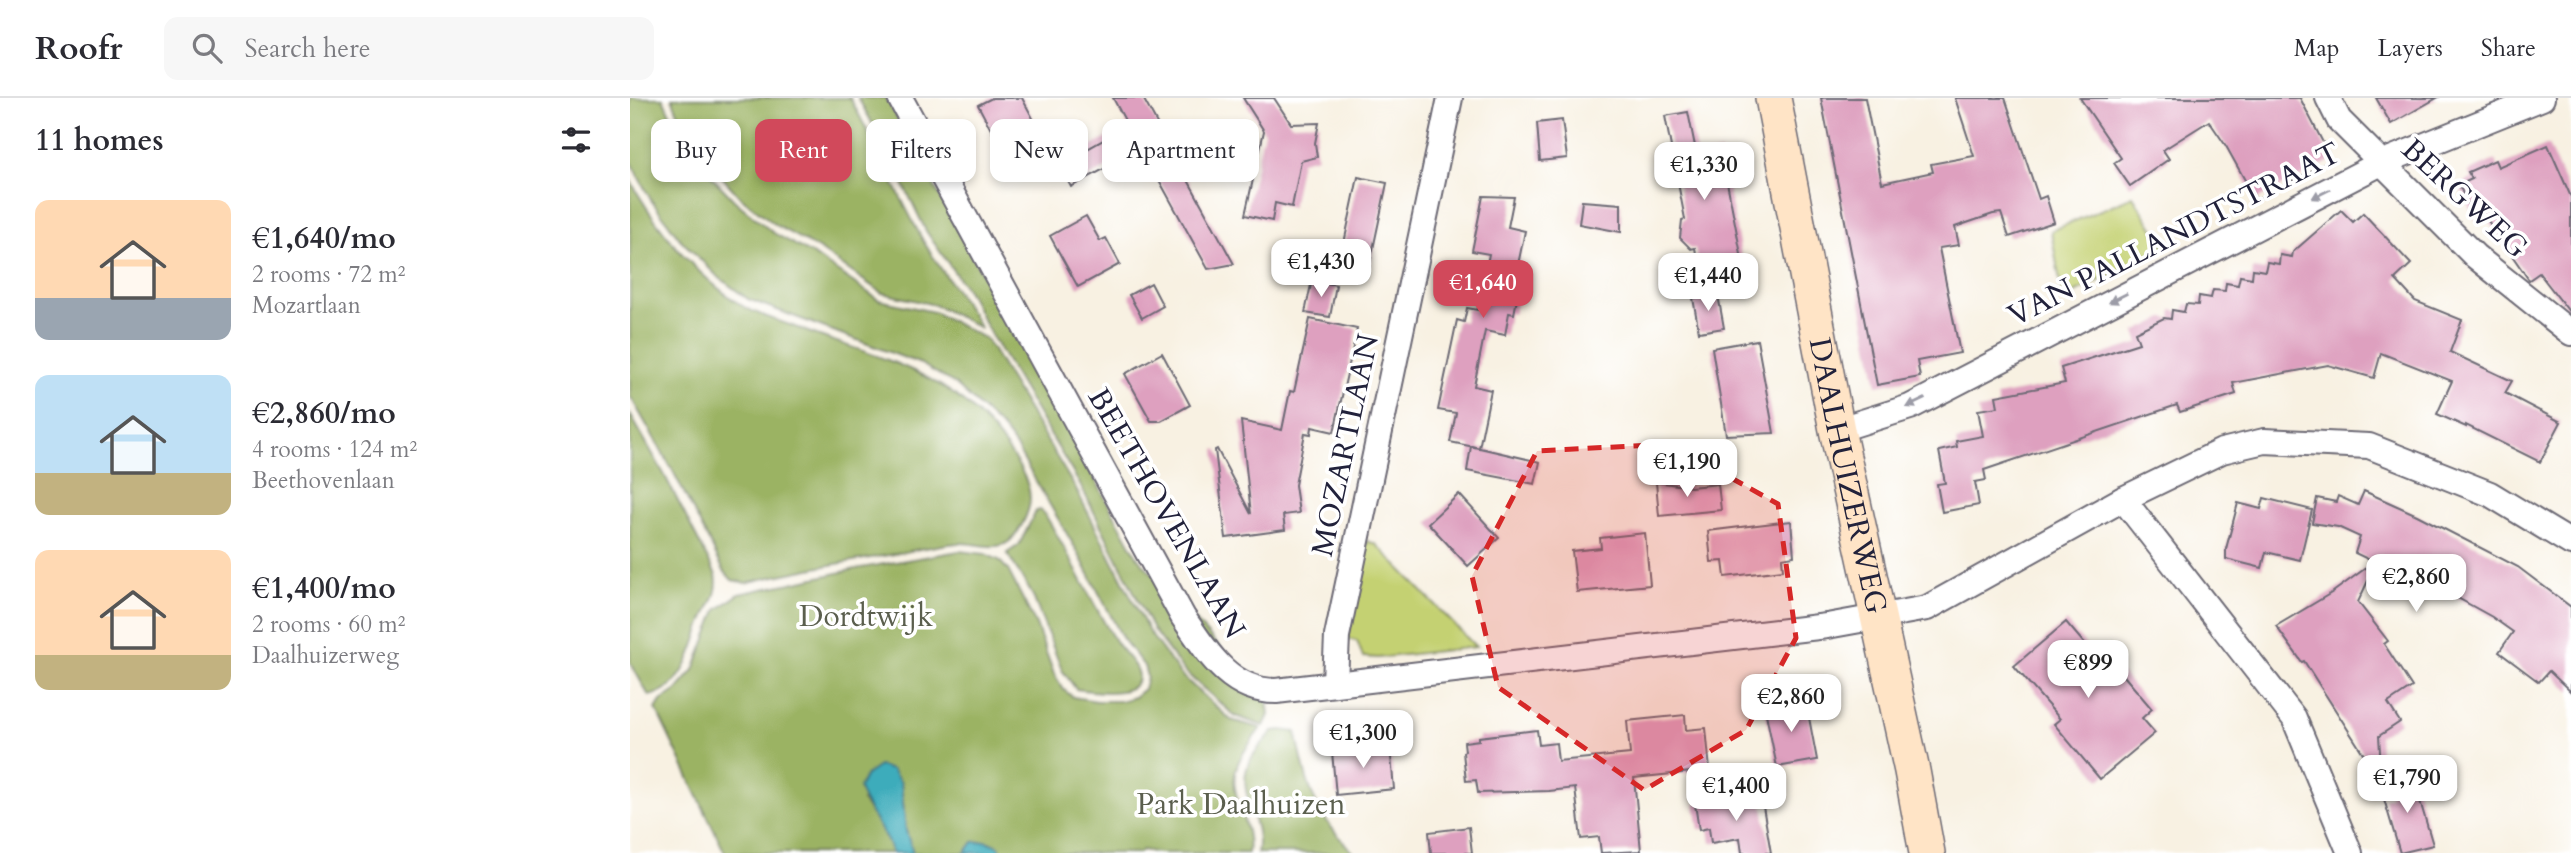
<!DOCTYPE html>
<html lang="en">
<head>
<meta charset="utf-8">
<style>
  body { margin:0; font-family:Cardo,serif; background:#f7f7f7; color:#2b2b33; height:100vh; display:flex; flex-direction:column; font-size:26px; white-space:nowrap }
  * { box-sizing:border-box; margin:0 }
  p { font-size:23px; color:#7c7c81 }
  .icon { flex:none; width:38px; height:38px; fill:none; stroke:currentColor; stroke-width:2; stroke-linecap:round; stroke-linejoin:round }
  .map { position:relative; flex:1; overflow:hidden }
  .panel { display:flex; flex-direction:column; background:#fff; width:630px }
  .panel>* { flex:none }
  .top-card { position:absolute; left:21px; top:21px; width:665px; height:63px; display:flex; gap:14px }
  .price { position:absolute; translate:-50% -60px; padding:0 16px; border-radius:14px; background:#fff; color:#222; font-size:23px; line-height:46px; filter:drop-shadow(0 2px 4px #0008) }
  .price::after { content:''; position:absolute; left:50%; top:42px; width:21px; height:16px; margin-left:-10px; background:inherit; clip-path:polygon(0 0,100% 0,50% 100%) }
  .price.on { background:#d1495b; color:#fff }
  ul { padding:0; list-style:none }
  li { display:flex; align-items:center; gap:21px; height:175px; padding:0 35px }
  li span { display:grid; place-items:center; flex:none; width:196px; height:140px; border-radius:14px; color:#555 }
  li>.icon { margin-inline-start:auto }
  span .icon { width:84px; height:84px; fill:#fffc; stroke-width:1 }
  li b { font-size:30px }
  h2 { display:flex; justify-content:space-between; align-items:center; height:84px; padding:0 35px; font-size:30px }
  .chip { padding:0 24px; border-radius:14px; background:#fff; box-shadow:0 4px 10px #0003; font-size:24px; line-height:63px }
  .chip.on { background:#d1495b; color:#fff }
  header { display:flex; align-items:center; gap:42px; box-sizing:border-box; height:98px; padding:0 35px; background:#fff; border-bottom:2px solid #e1e1e2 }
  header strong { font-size:33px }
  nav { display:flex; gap:38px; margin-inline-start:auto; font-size:24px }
  .search { width:490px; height:63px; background:#f7f7f7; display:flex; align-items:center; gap:18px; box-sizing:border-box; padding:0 24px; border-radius:14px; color:#7c7c81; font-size:26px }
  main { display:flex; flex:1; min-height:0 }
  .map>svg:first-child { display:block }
</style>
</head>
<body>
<header>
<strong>Roofr</strong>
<div class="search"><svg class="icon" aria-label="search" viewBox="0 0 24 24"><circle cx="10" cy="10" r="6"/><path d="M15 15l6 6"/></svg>Search here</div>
<nav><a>Map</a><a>Layers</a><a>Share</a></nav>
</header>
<main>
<section class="panel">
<h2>11 homes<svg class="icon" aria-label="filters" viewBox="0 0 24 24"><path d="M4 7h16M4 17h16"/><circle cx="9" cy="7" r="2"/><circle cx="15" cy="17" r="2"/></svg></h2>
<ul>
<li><span style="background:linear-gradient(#ffd9b3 70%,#9aa5b1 0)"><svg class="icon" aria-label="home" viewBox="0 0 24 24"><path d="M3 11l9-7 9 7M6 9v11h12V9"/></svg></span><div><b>€1,640/mo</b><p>2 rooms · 72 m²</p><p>Mozartlaan</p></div></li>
<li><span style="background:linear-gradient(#bfe0f5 70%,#c2b280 0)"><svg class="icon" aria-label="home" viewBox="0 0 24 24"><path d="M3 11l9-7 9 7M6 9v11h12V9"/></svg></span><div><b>€2,860/mo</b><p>4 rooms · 124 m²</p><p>Beethovenlaan</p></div></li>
<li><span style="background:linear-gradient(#ffd9b3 75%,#c2b280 0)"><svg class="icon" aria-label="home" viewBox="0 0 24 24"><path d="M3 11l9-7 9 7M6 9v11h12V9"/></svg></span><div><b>€1,400/mo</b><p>2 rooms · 60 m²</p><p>Daalhuizerweg</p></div></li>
</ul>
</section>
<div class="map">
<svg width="1941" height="755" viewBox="0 0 1941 755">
  <rect width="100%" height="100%" fill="#fff"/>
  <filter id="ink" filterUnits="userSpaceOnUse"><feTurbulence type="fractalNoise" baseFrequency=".0143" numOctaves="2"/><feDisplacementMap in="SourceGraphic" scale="14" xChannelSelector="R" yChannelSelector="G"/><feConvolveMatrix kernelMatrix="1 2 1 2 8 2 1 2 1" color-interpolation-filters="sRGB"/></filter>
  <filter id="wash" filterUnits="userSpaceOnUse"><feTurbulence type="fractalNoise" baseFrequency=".00686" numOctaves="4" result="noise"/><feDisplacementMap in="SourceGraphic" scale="28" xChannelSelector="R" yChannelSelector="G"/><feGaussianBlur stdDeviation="1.57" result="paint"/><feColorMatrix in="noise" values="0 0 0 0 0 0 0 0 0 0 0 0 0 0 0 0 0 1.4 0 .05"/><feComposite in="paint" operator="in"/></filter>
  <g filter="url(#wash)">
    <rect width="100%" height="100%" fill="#f8f1e2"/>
    <!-- green -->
    <g fill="#c4d172" stroke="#737a56" stroke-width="2">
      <path d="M1503,98L1535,149L1433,201L1421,133Z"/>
      <path d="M737,443L746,446L846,549L748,560L733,559L727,543L718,541Z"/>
    </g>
    <!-- forest -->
    <g fill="#9bb364" stroke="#5e6a50" stroke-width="2">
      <path d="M0,0H33L49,36L78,75L105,103L142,134L185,158L249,202L304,214L356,241L447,393L519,534L551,577L601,622L631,630C622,642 612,654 607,668C596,694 623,726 618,755H529L512,752L509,755H371L369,748L343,744L335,755H283L276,733L271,685L232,703C246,719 256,735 262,755H95L26,611L31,603L47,592L64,572L87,512L109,496L231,470L329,453L355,456L369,462L378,472L406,527L424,576L434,592L443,599L467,603H490L504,599L514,591L517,579L514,568L493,541L447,453L386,349L373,331L325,286L291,266L118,201L87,178L50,141L21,102L0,63Z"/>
      <path d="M42,0H220C244,44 265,90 289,135C306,168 332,197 350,230L305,207L252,195L190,152L146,127L109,98L85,71L55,32Z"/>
      <path d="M228,0H256L508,460L637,601L639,617L634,628L605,618L555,574L523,532L452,390L361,237L340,197L296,133L255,48Z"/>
      <path d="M0,82C28,132 63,175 111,207C125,216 144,221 160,227C242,260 316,268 373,345C385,361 400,382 400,401C400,414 387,441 375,446C361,452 343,444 328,445C307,447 286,452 265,456C215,464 165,473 115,485L102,482L94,473L43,373L0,298Z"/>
      <path d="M0,316L34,376L86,477C90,496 79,506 73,523C61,554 56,589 19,598L0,564Z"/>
      <path d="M410,412L414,415C440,457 460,501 485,543C491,554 513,570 507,584C500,599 459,593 446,591L432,572L402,496L377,455L389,447L406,413Z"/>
      <path d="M651,632L666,634C678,690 682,713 724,755H627C633,727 611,701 616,674C619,658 633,645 643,633Z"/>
    </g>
    <!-- water -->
    <g fill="#3eacbb" stroke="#30677b" stroke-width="2">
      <path d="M249,668L262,672L271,685L276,733L283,755H262C254,729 235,713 229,690L236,677Z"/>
      <path d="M356,743L369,748L371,755H335L343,744Z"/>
    </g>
    <g id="blocks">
      <!-- building -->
      <g fill="#dea0bf">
        <path d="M362,0H392L413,39L376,60L348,7Z"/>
        <path d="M483,0H513L604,166L578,171L523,71L506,80L494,60L441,89L429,67L498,28Z"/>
        <path d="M613,0H644L661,26L689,25L685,45L687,59L671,63L662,109L645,105L642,123L615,117L634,33Z"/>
        <path d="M1191,0H1235L1252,85L1303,74L1301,66L1344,58L1325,0H1375L1409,101L1416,98L1424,124L1379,139L1371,115L1363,116L1325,129L1329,147L1309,150L1330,255L1287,263L1290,279L1247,287Z"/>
        <path d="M1450,0H1670L1702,62L1626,102L1596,48L1579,23L1533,52L1539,61L1500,88L1484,65L1491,60Z"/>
        <path d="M1746,0H1807L1761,26Z"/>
        <path d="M1058,14L1067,58L1091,53L1114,172L1071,180L1065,150L1061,151L1050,140L1052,122L1055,121L1035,18Z"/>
        <path d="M932,22L937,60L910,63L907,25Z"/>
        <path d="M1918,47L1941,99V216L1909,175L1899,182L1854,117L1845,122L1829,87L1842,81L1838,74L1865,62L1868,69Z"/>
        <path d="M728,79L757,85L738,175L709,169Z"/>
        <path d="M853,98L884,99L878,129L895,133L885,181L891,182L884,216L879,215L875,237L855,233L844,288L861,292L849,350L820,344L826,315L808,312L827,222L834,224L837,210L848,212L859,156L842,153Z"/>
        <path d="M952,103L991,106V134L949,126Z"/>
        <path d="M1711,112L1723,124L1733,115L1781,166L1765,181L1785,203L1832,222L1820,254L1882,283L1875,295L1931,324L1910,364L1836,327V329L1807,316L1822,283L1751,255L1744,280L1698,267L1603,285L1606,296L1550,314L1547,307L1354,372L1356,382L1345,384L1349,407L1312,414L1307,386L1315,385L1309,353L1327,349L1326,343L1353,338L1348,312L1368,309L1366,298L1435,285L1431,270L1509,245L1505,234L1534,220L1541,221L1542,212L1554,214L1556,206L1568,207L1569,198L1581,200L1583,192L1595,193L1596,185L1608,187L1610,178L1622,180L1623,171L1635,173L1637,164L1649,166L1650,157L1662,159L1663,154Z"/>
        <path d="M456,118L470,143L476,140L490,166L448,189L420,138Z"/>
        <path d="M682,182L706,187L700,219L675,215Z"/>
        <path d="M521,185L533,208L512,220L499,197Z"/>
        <path d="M1088,197L1094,230L1069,234L1063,200Z"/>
        <path d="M680,221L727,231L704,334L682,329L681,336L675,335L665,387L669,415L653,417L655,432L596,440L585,352L587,351L621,416L611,323L652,332L660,293L664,294Z"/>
        <path d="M1127,242L1144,335L1096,337L1082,250Z"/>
        <path d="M532,255L560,307L531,323H521L495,276Z"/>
        <path d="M841,348L910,364L905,386L837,373Z"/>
        <path d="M1026,384L1061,389L1088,386L1091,412L1029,418Z"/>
        <path d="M1734,393L1787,417L1888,469L1941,509V594L1919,573L1909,584L1869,554L1883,534L1862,519L1750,457L1728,504L1758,543L1754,546L1782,589L1758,605L1770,624L1749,638L1752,685L1674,563L1672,564L1646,528L1703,494L1744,464L1725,455L1730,439L1708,429L1682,425L1687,400L1706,404L1708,398L1728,407Z"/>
        <path d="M829,396L869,440L838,468L798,425Z"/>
        <path d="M1634,400L1682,412L1670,462L1636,454L1632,470L1596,461V451L1608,405L1631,411Z"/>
        <path d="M1161,423L1164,458L1152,460L1153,472L1095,479L1093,463L1081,464L1078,433Z"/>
        <path d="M1015,435L1020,487L947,494L942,453L971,450L970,440Z"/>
        <path d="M1436,524L1476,571L1483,565L1522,611L1512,620L1525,635L1470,681L1424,626L1430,621L1384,568Z"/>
        <path d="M1176,604L1187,662L1147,669L1135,611Z"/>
        <path d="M1055,617L1056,632L1076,630L1080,672L1004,680L1011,753L971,755L969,739L951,741L945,690L919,693L848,695L846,682L836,683L833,654L835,653L834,644L849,642V639L907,632L909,647L926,645L928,663L1000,656L997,623Z"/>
        <path d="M760,648L764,691L706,697L702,654Z"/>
        <path d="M1782,676L1803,747L1770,755L1754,701L1761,698L1757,684Z"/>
        <path d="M1131,697L1141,755H1112L1110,740L1081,745L1079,730L1069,732L1065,706Z"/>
        <path d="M839,729L842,755H801L799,734Z"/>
      </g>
    </g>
  </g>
  <g filter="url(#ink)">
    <use href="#blocks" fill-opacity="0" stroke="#6d6a75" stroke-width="2"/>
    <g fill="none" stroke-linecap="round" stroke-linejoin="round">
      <defs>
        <g id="street">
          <path d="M270,0L553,519C577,554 600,593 646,593L1197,528L1297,510L1493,401L1592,353L1634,343L1739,348L1860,396L1941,445"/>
          <path d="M1698,0L1709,22L1845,158L1941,235"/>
          <path d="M1207,332L1280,309L1751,65L1912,0"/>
          <path d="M1493,401L1664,620L1720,755"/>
          <path d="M705,584L707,538L820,0"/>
        </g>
        <g id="secondary">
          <path id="s1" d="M1143,0L1207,332L1282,673L1297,755"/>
        </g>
      </defs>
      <!-- street casing -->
      <use href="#street" stroke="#6d6a75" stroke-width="28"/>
      <!-- secondary casing -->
      <use href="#secondary" stroke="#6d6a75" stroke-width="38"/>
      <!-- street -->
      <use href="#street" stroke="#fff" stroke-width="24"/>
      <!-- secondary -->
      <use href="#secondary" stroke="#ffe4c6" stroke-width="35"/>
    </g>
    <!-- one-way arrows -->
    <defs><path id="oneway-solid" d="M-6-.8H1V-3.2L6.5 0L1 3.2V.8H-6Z" transform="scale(1.75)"/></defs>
    <g fill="#9c9ca7">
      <use href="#oneway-solid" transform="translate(1691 96) rotate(153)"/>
      <use href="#oneway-solid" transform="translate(1488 200) rotate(153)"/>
      <use href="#oneway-solid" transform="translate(1286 305) rotate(154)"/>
    </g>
  </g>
  <!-- marked area -->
  <path fill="#d62828" fill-opacity="0.2" stroke="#d62828" stroke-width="5" stroke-dasharray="14 9" stroke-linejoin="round" d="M1040,346L1148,406L1166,540L1116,632L1014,692L868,589L842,478L907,353Z"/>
  <g text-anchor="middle" stroke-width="7" stroke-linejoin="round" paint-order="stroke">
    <!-- street labels -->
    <g font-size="30" fill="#22223b" stroke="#fff">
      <text transform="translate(1835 100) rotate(43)" y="10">BERGWEG</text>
      <text transform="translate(1544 136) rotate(-27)" y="10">VAN PALLANDTSTRAAT</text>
      <text transform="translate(715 347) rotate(-78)" y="10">MOZARTLAAN</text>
      <text dy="10" stroke="none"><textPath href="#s1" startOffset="385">DAALHUIZERWEG</textPath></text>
      <text transform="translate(537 415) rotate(60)" y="10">BEETHOVENLAAN</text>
    </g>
    <!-- park labels -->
    <g font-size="30" fill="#5b5f4e" stroke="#fff">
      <text x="236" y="528">Dordtwijk</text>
      <text x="611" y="716">Park Daalhuizen</text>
    </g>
  </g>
</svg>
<b class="price" style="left:1074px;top:104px">€1,330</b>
<b class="price" style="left:691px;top:201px">€1,430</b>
<b class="price" style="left:1078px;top:215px">€1,440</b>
<b class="price on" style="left:853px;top:222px">€1,640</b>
<b class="price" style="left:1057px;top:401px">€1,190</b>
<b class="price" style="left:1786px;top:516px">€2,860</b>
<b class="price" style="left:1458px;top:602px">€899</b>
<b class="price" style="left:1161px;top:636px">€2,860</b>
<b class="price" style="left:733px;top:672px">€1,300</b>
<b class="price" style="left:1777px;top:717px">€1,790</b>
<b class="price" style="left:1106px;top:725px">€1,400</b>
<div class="top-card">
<a class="chip">Buy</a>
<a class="chip on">Rent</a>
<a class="chip">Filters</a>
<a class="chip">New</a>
<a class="chip">Apartment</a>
</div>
</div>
</main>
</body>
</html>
